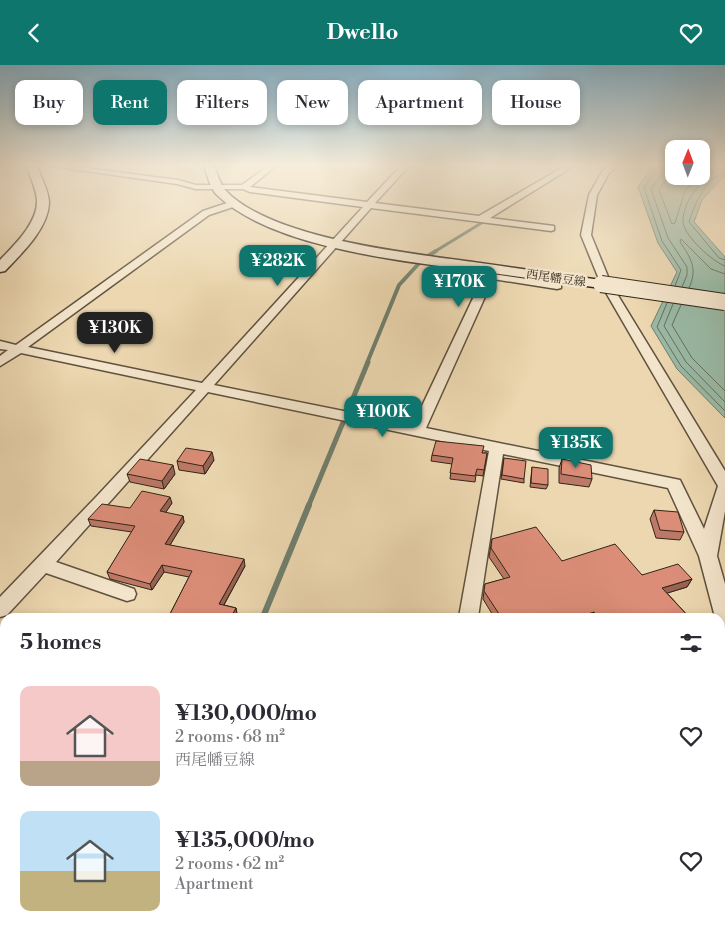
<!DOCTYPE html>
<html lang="en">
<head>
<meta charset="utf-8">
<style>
  body { margin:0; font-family:"Libre Bodoni","Noto Serif JP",serif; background:#f2f2f3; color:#2b2b33; height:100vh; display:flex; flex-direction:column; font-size:19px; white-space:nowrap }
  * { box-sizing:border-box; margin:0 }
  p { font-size:16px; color:#7c7c81 }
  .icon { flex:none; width:28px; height:28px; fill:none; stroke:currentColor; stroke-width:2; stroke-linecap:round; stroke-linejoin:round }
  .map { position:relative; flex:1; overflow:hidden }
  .panel { position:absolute; left:0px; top:548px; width:725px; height:321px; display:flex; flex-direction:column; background:#fff; border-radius:15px 15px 0 0; box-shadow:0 2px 8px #0003 }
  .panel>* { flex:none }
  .guide { position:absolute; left:15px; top:15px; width:695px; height:45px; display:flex; gap:10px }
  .needle { width:32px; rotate:1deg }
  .buttons { position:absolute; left:665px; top:75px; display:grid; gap:10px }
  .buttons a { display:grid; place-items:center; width:45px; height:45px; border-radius:10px; background:#fff; box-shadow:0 2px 8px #0003; font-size:25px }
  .price { position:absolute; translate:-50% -42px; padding:0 11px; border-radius:10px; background:#0f766e; color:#fff; font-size:16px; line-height:32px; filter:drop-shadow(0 1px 2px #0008) }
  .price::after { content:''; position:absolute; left:50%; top:30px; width:15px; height:11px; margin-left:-8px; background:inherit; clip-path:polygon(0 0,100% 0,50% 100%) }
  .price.on { background:#222; color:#fff }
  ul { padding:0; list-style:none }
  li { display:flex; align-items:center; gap:15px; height:125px; padding:0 20px }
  li span { display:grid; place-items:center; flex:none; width:140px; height:100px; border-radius:10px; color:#555 }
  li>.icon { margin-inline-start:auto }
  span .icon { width:60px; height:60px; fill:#fffc; stroke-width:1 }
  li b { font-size:21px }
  h2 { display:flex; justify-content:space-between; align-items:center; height:60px; padding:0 20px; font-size:21px }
  .chip { padding:0 18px; border-radius:10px; background:#fff; box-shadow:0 2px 8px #0003; font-size:18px; line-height:45px }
  .chip.on { background:#0f766e; color:#fff }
  header { display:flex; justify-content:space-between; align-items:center; height:65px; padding:0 20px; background:#0f766e; color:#fff; font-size:22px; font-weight:700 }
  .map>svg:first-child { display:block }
</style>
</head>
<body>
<header><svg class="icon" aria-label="back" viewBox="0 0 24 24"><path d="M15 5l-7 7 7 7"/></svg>Dwello<svg class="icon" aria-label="heart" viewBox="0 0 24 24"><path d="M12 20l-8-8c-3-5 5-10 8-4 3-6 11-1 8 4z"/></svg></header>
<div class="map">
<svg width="725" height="868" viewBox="0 0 725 868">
  <rect width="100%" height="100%" fill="#ecd7b0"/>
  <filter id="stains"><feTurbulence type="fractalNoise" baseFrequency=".004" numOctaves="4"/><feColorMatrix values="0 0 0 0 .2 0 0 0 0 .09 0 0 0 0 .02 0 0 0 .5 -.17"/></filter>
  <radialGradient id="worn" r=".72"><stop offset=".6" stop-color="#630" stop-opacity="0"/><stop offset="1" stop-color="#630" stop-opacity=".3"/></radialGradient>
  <!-- water -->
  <path fill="#9abaa6" stroke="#707f6d" d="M653,101H674V111H701V101H725V110L702,135L694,157L725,192V353L677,304L651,261L677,207L658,178L638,122Z"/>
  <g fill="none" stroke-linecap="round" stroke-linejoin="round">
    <!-- shore -->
    <g stroke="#66705f" stroke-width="1">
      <path d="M657,101L644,123L662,176L681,205L675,221"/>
      <path d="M663,101L662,108L651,124L668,173L687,202V210L682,222"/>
      <path d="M671,101L669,111L659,125L672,159L675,158L685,126L698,111"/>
      <path d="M725,101C706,107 682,136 683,157C684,171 713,197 725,201"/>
      <path d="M725,107C705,114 695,138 689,157L719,193L725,195"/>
      <path d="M689,223C698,204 691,193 680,177L681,174L711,204L725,209"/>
      <path d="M667,238L657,262L681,301L725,346"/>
      <path d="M673,239L664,261L686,297L725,337"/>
      <path d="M681,240L672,260L692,293L725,326"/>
    </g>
    <!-- stream-far3 -->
    <path stroke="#707f6d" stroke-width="3" d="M434,187L488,154"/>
    <!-- stream-far2 -->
    <path stroke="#707f6d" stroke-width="4" d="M367,298L399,220L423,194L436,186"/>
    <!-- stream-far1 -->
    <path stroke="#707f6d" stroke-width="5" d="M308,442L368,297"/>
    <!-- stream -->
    <path stroke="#707f6d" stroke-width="6" d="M263,552L309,440"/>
    <defs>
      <g id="minor">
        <path d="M51,101H70L178,115L196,120H242L268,101H276L250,122L367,137L401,101H409L375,138L479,151L565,101H574L490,153L554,161V165L551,166L371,143L214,320L413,360L485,208L561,219V223L557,224L493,214L426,363L680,415L704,464L718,421L601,219L581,170L589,130L603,105L610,101H618L609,108L597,130L591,170L611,219L725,406V446L717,491L725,519V561L720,559V552H715L699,491L668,423L503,389L478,552H459L489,386L208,327L56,497L134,524L136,529L134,534L127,536L46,508L7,550L0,552V532L97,431L196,325L21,288L0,301V291L8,285L0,284V276L16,280L203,146L233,136L237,139L236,141L209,150L28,282L202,318L363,142L250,127L243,124H196L177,119Z"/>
        <path d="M0,634L5,636V657L0,655Z"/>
        <path d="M246,864H278L280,868H248Z"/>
        <path d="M402,864H430L429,868H401Z"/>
      </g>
      <g id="secondary">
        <path d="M27,101H37C41,113 49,126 49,138C48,164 21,189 5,206L0,207V195C14,180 38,158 37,135C36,123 30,112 27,101Z"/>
        <path d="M204,101H214C217,108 220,119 225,125C271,174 408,188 473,197C516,203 558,209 601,215L608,219L601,223C557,217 514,211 470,205C396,195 270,182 216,129C210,122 207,109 204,101Z"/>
      </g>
    </defs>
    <!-- minor casing -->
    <use href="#minor" stroke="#60523e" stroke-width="3"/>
    <!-- secondary casing -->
    <use href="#secondary" stroke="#322618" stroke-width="3"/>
    <!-- minor -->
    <use href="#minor" fill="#f3e5cc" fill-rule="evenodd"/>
    <!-- secondary -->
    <use href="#secondary" fill="#f3e5cc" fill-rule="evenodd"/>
    <!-- rail -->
    <g stroke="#322618" stroke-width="5.5" stroke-dasharray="13 13" stroke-linecap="butt">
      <path d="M0,725L5,730"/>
      <path d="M145,864L150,868"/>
    </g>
    <defs>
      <path id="secondary-bridge" d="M601,219L725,237"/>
    </defs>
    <!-- secondary-bridge casing -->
    <use href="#secondary-bridge" stroke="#322618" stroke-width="18" stroke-linecap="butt"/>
    <!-- secondary-bridge -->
    <use href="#secondary-bridge" stroke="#f3e5cc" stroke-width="16"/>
  </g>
  <!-- wall -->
  <g fill="#bc7967" stroke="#322618">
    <path d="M482,388H487L483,411L476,410L475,417L450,414L452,399L431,396L432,390Z"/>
    <path d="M504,393L524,414V418L501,414Z"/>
    <path d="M562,394L592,414L589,422L559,418V403Z"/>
    <path d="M214,395L205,409L179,405L177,396Z"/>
    <path d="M532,402L548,420L546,424L530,422Z"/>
    <path d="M127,409H175L164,424L130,417Z"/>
    <path d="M172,438L165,448L183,451L184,457L170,480L245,501L224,540L236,543L237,549L236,552H169V551L189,512L164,507L152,525L110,514L107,507L132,467L91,461L88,454Z"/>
    <path d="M654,445L684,467L680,475L656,473L650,454Z"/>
    <path d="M492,474L562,496L642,510L692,514L687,522L667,528L689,552H494L483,534L485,519L504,514L489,492Z"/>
    <path d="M435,864H535L527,868H434Z"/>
  </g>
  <!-- shaded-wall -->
  <g fill="#996354" stroke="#322618">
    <path d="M212,387L214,395L205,409L203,401Z"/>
    <path d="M173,400L175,409L164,424L162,416Z"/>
    <path d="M170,432L172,438L162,453L160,446Z"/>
    <path d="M183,451L184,457L167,485L165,479Z"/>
    <path d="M244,494L245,501L221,545L219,539Z"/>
    <path d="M162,500L164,507L152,525L150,519Z"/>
    <path d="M692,514L687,522L658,531L662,523Z"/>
    <path d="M236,543L237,549L236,552H231Z"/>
    <path d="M594,547L592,552H579Z"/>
    <path d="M5,828V844L0,851V835Z"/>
    <path d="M525,864H535L527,868H517Z"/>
  </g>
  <!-- building -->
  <g fill="#db8d78" stroke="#322618">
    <path d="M436,376L484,381L482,388H487L484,405L477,404L475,411L450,408L453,393L432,390Z"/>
    <path d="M186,383L212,387L203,401L177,396Z"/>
    <path d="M504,393L526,396L524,414L502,410Z"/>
    <path d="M140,394L173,400L162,416L127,409Z"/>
    <path d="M562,394L591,400L592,414L561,409Z"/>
    <path d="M532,402L548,404V420L531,418Z"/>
    <path d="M142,426L170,432L160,446L183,451L165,479L244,494L219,539L236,543L231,552H174L169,551L192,506L162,500L150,519L107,507L135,461L88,454L102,439L130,443Z"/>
    <path d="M654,445L678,447L684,467L660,465Z"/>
    <path d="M536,462L562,496L615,479L642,510L678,499L692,514L662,523L689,552H598L594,547L579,552H501L484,526L485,519L510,512L491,483L492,474Z"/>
    <path d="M0,817L5,819V828L0,835Z"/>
    <path d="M437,864H525L517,868H439Z"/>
    <path d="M637,864H694L696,868H629Z"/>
  </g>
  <!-- sky -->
  <linearGradient id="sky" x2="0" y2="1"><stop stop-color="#89b6ce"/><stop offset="0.45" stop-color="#f6eddb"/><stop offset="1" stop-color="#f6eddb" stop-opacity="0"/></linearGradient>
  <rect width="725" height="222" fill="url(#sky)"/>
  <g text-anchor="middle" stroke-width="4.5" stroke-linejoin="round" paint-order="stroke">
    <!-- far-street labels -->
    <g font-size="12" fill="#322618" stroke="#f3e5cc">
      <text transform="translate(556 213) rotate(8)" y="4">西尾幡豆線</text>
    </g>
  </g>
  <rect width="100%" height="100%" filter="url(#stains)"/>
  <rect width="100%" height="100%" fill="url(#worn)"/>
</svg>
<div class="buttons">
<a><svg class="needle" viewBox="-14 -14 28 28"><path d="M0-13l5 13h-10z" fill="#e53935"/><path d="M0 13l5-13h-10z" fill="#7c7c81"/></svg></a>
</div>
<b class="price" style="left:278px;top:222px">¥282K</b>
<b class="price" style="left:459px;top:243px">¥170K</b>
<b class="price on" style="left:115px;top:289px">¥130K</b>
<b class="price" style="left:383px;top:373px">¥100K</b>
<b class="price" style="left:576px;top:404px">¥135K</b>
<div class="guide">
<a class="chip">Buy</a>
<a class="chip on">Rent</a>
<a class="chip">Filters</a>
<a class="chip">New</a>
<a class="chip">Apartment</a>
<a class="chip">House</a>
</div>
<section class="panel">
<h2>5 homes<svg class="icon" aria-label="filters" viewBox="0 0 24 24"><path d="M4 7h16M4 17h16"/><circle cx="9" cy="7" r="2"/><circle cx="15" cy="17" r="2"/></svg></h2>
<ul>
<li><span style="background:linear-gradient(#f6c9c9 75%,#b9a48a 0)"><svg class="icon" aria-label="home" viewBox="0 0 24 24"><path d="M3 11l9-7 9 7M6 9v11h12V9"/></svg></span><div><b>¥130,000/mo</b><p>2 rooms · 68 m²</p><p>西尾幡豆線</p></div><svg class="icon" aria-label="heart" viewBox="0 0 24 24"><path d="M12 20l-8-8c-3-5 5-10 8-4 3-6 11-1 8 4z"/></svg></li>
<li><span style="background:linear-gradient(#bfe0f5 60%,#c2b280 0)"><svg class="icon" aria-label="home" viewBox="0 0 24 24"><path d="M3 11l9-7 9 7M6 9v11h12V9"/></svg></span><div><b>¥135,000/mo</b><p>2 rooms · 62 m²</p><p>Apartment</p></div><svg class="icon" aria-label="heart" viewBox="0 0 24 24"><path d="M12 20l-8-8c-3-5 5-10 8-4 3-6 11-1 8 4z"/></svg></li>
</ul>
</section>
</div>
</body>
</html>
